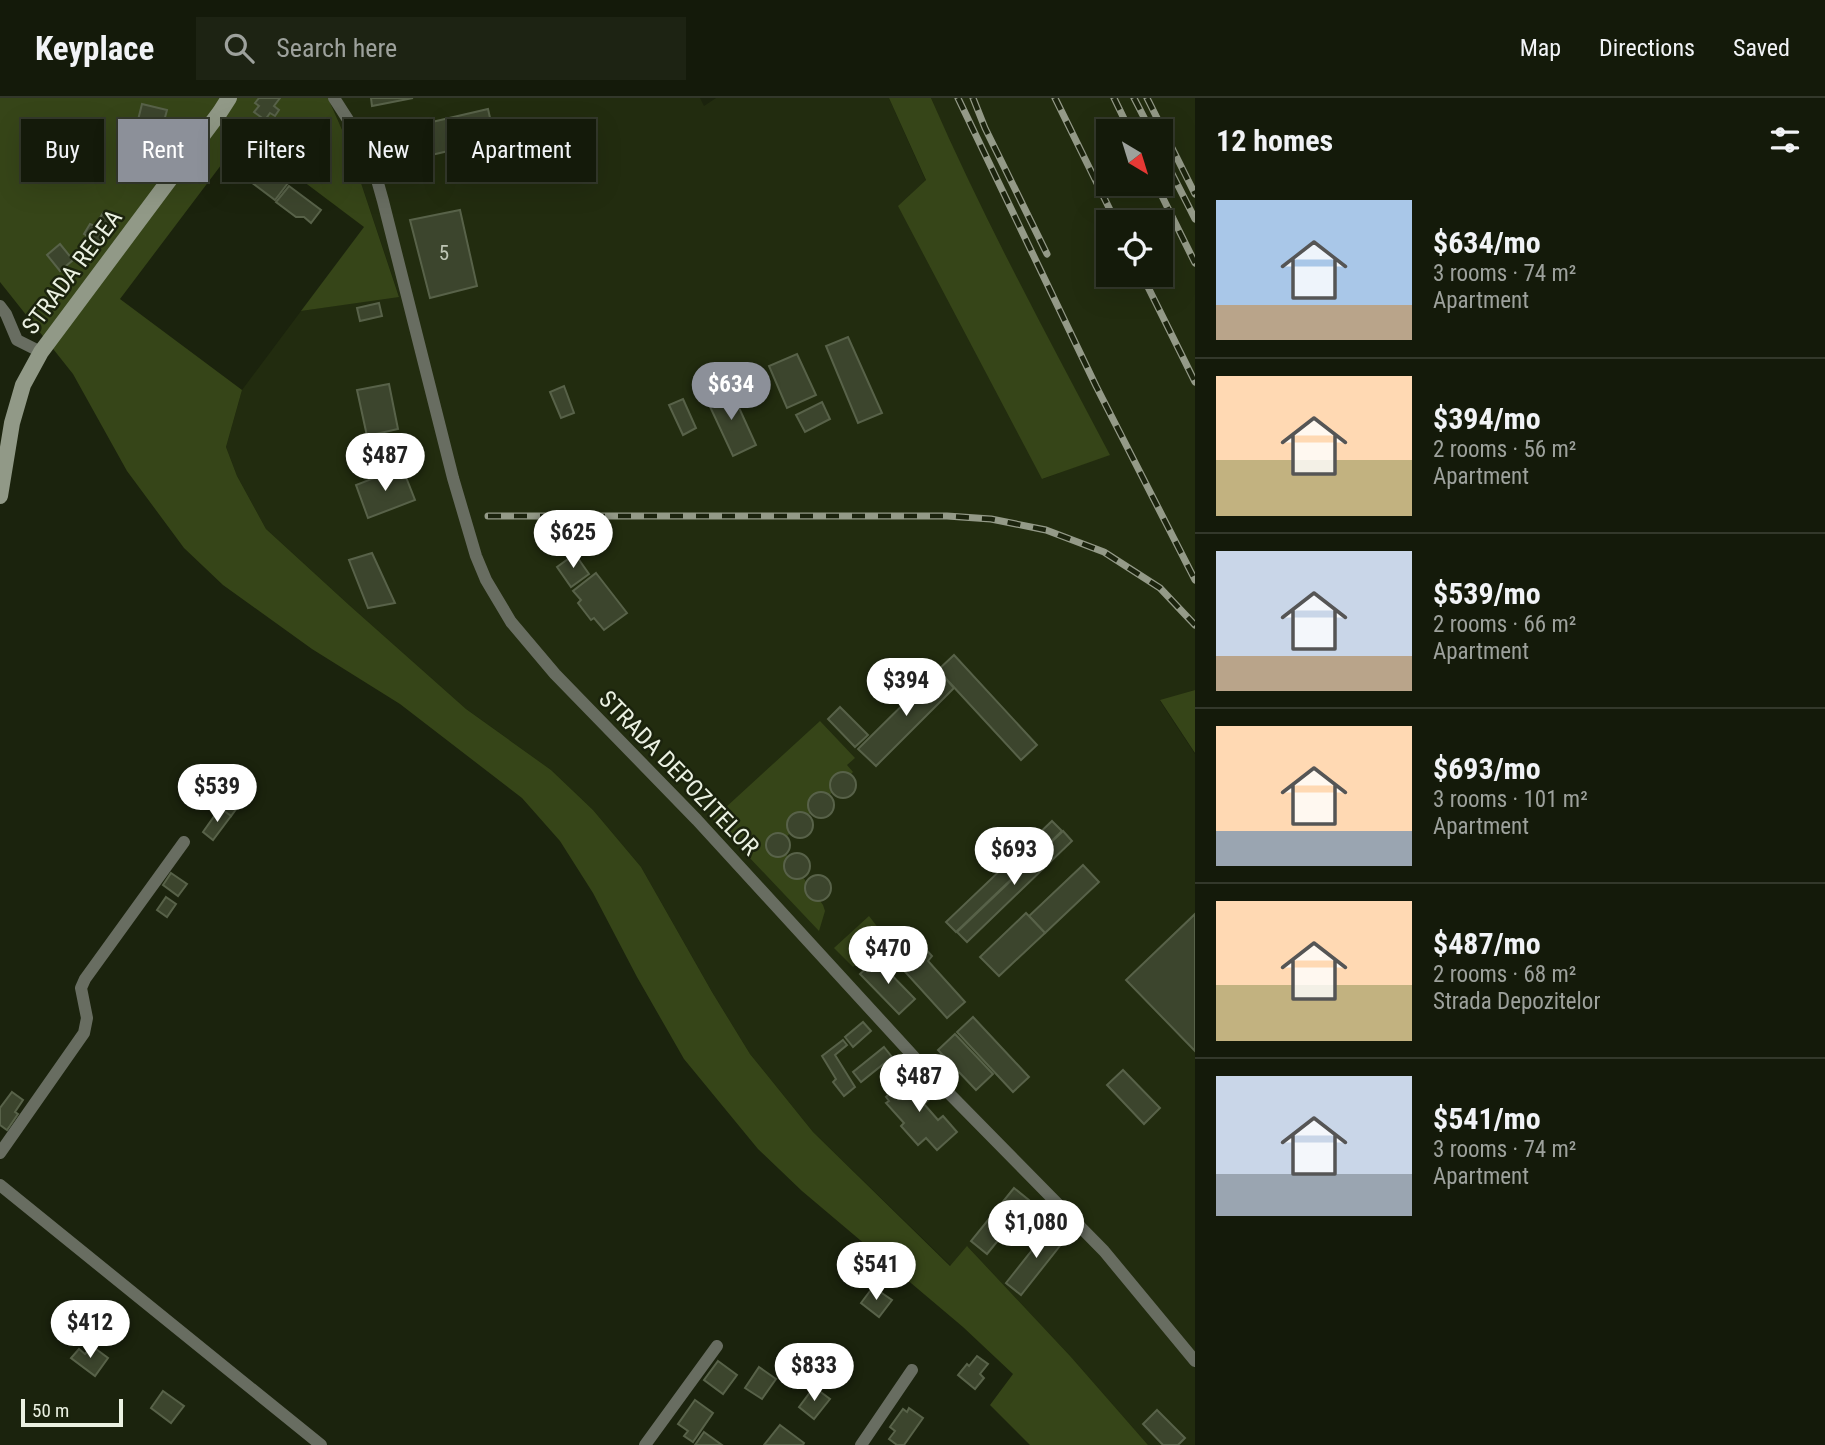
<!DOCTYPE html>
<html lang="en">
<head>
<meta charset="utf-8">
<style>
  body { margin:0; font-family:"Roboto Condensed",sans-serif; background:#1d2313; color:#f1f3f6; height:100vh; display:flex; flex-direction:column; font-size:26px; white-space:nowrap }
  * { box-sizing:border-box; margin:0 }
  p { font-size:23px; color:#9da19c }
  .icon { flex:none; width:38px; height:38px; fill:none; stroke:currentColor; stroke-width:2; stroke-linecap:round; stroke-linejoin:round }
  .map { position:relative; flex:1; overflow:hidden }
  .side { display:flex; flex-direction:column; background:#141a0a; width:630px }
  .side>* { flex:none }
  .banner { position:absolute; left:21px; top:21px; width:665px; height:63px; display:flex; gap:14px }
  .needle { width:46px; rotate:142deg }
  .tools { position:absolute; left:1096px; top:21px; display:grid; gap:14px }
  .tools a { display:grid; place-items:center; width:77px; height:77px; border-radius:0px; background:#141a0a; box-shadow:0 7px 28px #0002,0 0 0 2px #33382b; font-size:35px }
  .scale { position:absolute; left:21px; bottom:18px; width:102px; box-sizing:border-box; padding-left:7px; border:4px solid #ebf1e2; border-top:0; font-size:19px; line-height:24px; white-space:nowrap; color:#ebf1e2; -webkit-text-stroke:5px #1b230d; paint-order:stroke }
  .price { position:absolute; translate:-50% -60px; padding:0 16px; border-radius:24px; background:#fff; color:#222; font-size:23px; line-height:46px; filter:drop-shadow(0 2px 4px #0008) }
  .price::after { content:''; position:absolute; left:50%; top:42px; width:21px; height:16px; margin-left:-10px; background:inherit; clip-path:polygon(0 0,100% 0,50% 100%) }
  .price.on { background:#8c9099; color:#fff }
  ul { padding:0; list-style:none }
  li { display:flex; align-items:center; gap:21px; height:175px; padding:0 21px }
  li+li { border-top:2px solid #33382b }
  li span { display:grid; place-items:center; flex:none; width:196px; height:140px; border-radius:0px; color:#555 }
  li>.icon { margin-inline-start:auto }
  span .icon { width:84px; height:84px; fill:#fffc; stroke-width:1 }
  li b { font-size:30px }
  h2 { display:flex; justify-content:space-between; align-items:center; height:84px; padding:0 21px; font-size:30px }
  .chip { padding:0 24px; border-radius:0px; background:#141a0a; box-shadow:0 7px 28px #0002,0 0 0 2px #33382b; font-size:24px; line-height:63px }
  .chip.on { background:#8c9099; color:#fff }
  header { display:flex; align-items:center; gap:42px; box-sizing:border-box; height:98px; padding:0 35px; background:#141a0a; border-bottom:2px solid #33382b }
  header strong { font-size:33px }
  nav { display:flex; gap:38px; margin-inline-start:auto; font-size:24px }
  .search { width:490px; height:63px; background:#1d2313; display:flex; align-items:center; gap:18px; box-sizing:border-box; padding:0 24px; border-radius:0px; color:#9da19c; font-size:26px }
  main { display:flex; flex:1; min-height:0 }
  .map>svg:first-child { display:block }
</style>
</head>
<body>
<header>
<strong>Keyplace</strong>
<div class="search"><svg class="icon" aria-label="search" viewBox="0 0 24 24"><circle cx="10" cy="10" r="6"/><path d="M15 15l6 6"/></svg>Search here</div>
<nav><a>Map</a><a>Directions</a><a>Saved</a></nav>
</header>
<main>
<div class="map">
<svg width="1195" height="1347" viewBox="0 0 1195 1347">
  <rect width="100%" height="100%" fill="#1b230d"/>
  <!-- built -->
  <path fill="#222c0f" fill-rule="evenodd" d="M328,0H700L704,8L716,0H889L926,83L899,108L1043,381L1109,356L1023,193L954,54L931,0H1195V592L1160,603L1195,656V1347H1148L1071,1259L968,1149L951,1168L813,1034L750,956L712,894L641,769L593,712L551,672L466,611L349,507L266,431L237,378L226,349L242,292L301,213L399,198L347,43ZM1108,33H1160V86H1108ZM1108,124H1160V177H1108Z"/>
  <!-- green -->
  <g fill="#364518">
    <path d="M0,0H328L347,43L399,199L301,213L364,129L243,38L120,201L242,292L226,349L237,378L266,431L349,507L466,611L551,672L593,712L641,769L712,894L750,956L813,1034L950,1168L967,1148L1071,1259L1148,1347H1030L990,1307L1013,1276L963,1229L802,1093L758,1051L684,961L637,879L593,795L560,743L522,700L400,606L312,551L223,487L184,450L127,373L73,276L0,184Z"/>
    <path d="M889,0H931C984,122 1048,239 1110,357L1042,381L898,108L926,82Z"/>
    <path d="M1195,592V655L1160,602Z"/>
    <path d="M820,623L855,660L847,667L853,674L779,746L823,807L825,813L819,833L713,721Z"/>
    <path d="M869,818L879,831L890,836L853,869L834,850Z"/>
  </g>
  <!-- building -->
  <g fill="#3c452d" stroke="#586249" stroke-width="2">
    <path d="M259,0H280L274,8L279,12L275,18L270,15L265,22L254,14L259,8L255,5Z"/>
    <path d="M371,0H413L372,8Z"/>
    <path d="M142,6L167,12L163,27L138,22Z"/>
    <path d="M488,11L495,42L389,67L385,50L409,44L406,30Z"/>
    <path d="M259,64L288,85L275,102L247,81Z"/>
    <path d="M289,88L321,112L311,125L304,119H296L276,104Z"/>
    <path d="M460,112L477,188L430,200L410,122Z"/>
    <path d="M103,115L116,123L101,147L84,136L90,126L95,128Z"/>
    <path d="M60,146L73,162L60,173L47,157Z"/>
    <path d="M379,205L382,218L360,223L357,210Z"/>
    <path d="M848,239L882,315L858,325L826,248Z"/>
    <path d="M797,256L816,297L787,310L769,268Z"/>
    <path d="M389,286L398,331L367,338L357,292Z"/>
    <path d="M564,288L574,315L561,320L550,294Z"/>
    <path d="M730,290L756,347L733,358L706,300Z"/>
    <path d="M683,301L696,330L683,337L669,307Z"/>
    <path d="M822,304L830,321L805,334L796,317Z"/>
    <path d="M402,369L415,402L368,420L356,387Z"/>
    <path d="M372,455L395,505L368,510L349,462Z"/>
    <path d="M575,456L589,476L571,489L557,469Z"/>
    <path d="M596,475L627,515L604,532L594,520L591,522L578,505L581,502L573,493Z"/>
    <path d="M954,557L1037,647L1021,662L938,572Z"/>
    <path d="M938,572L954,590L876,668L858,651Z"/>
    <path d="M840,609L868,637L855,649L828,621Z"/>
    <circle cx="843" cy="687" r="13"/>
    <path d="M213,693L237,710L231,718L207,701Z"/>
    <circle cx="821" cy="707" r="13"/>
    <path d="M220,710L231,718L213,742L203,734Z"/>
    <circle cx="800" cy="727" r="13"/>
    <path d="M1052,723L1062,733L956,834L946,824Z"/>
    <path d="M1063,733L1072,743L967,844L957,834Z"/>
    <circle cx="778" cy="747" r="12"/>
    <circle cx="797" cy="768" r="13"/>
    <path d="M1083,767L1099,784L1045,835L1029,818Z"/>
    <path d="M171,775L187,786L178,798L163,787Z"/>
    <circle cx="818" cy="790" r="13"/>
    <path d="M166,799L176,806L167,819L157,812Z"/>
    <path d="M1026,815L1045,835L999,878L980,859Z"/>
    <path d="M1195,816V953L1126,882Z"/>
    <path d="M911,835L932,858L928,863L965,904L947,920L889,856Z"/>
    <path d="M876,861L915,901L899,916L860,876Z"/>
    <path d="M973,919L1029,979L1013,994L957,934Z"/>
    <path d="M863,924L871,933L853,949L845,939Z"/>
    <path d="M955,936L993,976L976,992L938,952Z"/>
    <path d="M843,942L847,947L835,957L855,989L844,998L833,984L836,981L822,958Z"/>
    <path d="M884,949L892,959L861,984L853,974Z"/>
    <path d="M1123,972L1160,1010L1144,1026L1107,987Z"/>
    <path d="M909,978L913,983L917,979L934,997L924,1006L938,1022L943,1018L957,1034L937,1052L926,1040L918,1047L901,1028L904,1025L886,1005L889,1003L886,999Z"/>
    <path d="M12,994L23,1002L15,1014L18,1016L7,1032L0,1027V1010Z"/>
    <path d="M1014,1090L1030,1103L987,1156L971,1143Z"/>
    <path d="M1052,1127L1067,1139L1021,1197L1006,1185Z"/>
    <path d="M873,1189L892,1202L879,1219L861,1205Z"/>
    <path d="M92,1248L108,1260L95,1278L71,1260L79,1251L85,1256Z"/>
    <path d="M977,1258L988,1266L980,1276L984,1280L975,1291L958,1277L967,1266L969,1268Z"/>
    <path d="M718,1263L737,1277L723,1296L704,1282Z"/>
    <path d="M759,1269L776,1281L762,1301L745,1290Z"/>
    <path d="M814,1289L830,1301L814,1321L799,1309Z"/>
    <path d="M163,1293L184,1308L171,1325L151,1310Z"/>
    <path d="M695,1302L713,1315L693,1344L684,1338L688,1333L678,1326Z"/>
    <path d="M909,1310L923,1320L904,1347H897L889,1341L895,1333L890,1329L903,1311L907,1314Z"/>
    <path d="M1157,1312L1185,1340L1178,1347H1163L1143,1326Z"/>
    <path d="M780,1327L804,1345L803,1347H764Z"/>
    <path d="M704,1334L722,1347H695Z"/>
  </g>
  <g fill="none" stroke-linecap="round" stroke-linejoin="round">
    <!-- minor -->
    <g stroke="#686d61" stroke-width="12">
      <path d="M334,0L352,28L372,64L383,103L453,380L476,458L486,482L511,524L555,576L697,722L927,973L1104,1153L1195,1263"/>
      <path d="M0,208L6,216L17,242L41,254"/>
      <path d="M0,1055L84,935L87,920L81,890L85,881L184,744"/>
      <path d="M0,1087L321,1347"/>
      <path d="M645,1347L717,1248"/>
      <path d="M861,1347L912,1272"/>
    </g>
    <!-- secondary -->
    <path stroke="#919987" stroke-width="16" d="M0,398L12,325L23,287L41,254L220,14L229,0"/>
    <defs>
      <g id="rail">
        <path d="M958,0L1096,288L1195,482"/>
        <path d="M973,0L985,30L1047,156"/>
        <path d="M1055,0L1116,124"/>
        <path d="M1114,0L1130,33"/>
        <path d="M1134,0L1151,33"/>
        <path d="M1147,0L1195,96"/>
        <path d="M1160,52L1195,121"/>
        <path d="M1156,86L1195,165"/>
        <path d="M1142,177L1195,284"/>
        <path d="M488,418H947L991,421L1046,432L1104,454L1160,490L1195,527"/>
      </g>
    </defs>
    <!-- rail casing -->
    <use href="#rail" stroke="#949a88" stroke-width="7"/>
    <!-- rail -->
    <use href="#rail" stroke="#1b230d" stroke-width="4.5" stroke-dasharray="13" stroke-linecap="butt"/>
  </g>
  <g text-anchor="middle" stroke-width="5" stroke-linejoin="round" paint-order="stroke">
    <!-- number labels -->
    <g font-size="21" fill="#bfc6b5">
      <text x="444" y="162">5</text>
    </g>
    <!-- street labels -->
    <g font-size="24" fill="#ebf1e2" stroke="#1b230d">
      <text transform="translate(72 174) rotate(-53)" y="8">STRADA RECEA</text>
      <text transform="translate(679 675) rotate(46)" y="8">STRADA DEPOZITELOR</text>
    </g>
  </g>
</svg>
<div class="tools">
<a><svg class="needle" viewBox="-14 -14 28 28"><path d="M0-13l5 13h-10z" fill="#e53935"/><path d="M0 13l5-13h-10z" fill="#9da19c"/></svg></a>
<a><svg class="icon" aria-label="locate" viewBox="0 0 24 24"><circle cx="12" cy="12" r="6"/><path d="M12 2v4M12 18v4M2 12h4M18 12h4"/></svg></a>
</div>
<div class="scale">50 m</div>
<b class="price on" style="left:731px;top:324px">$634</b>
<b class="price" style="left:385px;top:395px">$487</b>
<b class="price" style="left:573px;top:472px">$625</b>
<b class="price" style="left:906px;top:620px">$394</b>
<b class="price" style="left:217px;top:726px">$539</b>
<b class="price" style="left:1014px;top:789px">$693</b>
<b class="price" style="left:888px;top:888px">$470</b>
<b class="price" style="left:919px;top:1016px">$487</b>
<b class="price" style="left:1036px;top:1162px">$1,080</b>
<b class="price" style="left:876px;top:1204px">$541</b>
<b class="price" style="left:90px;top:1262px">$412</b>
<b class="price" style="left:814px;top:1305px">$833</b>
<div class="banner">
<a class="chip">Buy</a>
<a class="chip on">Rent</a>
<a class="chip">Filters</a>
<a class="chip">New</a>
<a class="chip">Apartment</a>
</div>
</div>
<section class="side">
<h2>12 homes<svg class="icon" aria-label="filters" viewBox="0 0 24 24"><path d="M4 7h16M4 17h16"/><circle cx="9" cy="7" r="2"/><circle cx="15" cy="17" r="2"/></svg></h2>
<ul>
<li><span style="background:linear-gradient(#a9c7e8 75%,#b9a48a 0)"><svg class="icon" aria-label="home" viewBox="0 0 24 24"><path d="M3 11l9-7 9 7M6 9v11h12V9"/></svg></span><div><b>$634/mo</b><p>3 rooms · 74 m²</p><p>Apartment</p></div></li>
<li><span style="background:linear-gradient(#ffd9b3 60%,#c2b280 0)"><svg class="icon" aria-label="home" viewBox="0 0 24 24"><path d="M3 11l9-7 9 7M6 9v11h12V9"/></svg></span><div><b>$394/mo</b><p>2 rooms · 56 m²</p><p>Apartment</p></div></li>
<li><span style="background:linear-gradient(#c9d6e8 75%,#b9a48a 0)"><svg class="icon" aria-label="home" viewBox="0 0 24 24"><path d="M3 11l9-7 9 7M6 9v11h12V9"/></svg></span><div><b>$539/mo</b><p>2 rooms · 66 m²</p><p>Apartment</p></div></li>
<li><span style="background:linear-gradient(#ffd9b3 75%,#9aa5b1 0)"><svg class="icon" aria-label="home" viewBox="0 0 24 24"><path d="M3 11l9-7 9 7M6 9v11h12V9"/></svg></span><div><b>$693/mo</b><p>3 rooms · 101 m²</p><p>Apartment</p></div></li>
<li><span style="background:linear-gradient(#ffd9b3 60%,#c2b280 0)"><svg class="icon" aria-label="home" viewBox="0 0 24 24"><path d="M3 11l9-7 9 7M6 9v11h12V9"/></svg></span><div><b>$487/mo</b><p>2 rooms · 68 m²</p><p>Strada Depozitelor</p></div></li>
<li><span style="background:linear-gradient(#c9d6e8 70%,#9aa5b1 0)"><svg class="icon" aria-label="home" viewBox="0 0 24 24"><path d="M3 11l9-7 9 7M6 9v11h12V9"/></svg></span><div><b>$541/mo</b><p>3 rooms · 74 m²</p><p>Apartment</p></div></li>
</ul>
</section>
</main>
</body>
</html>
